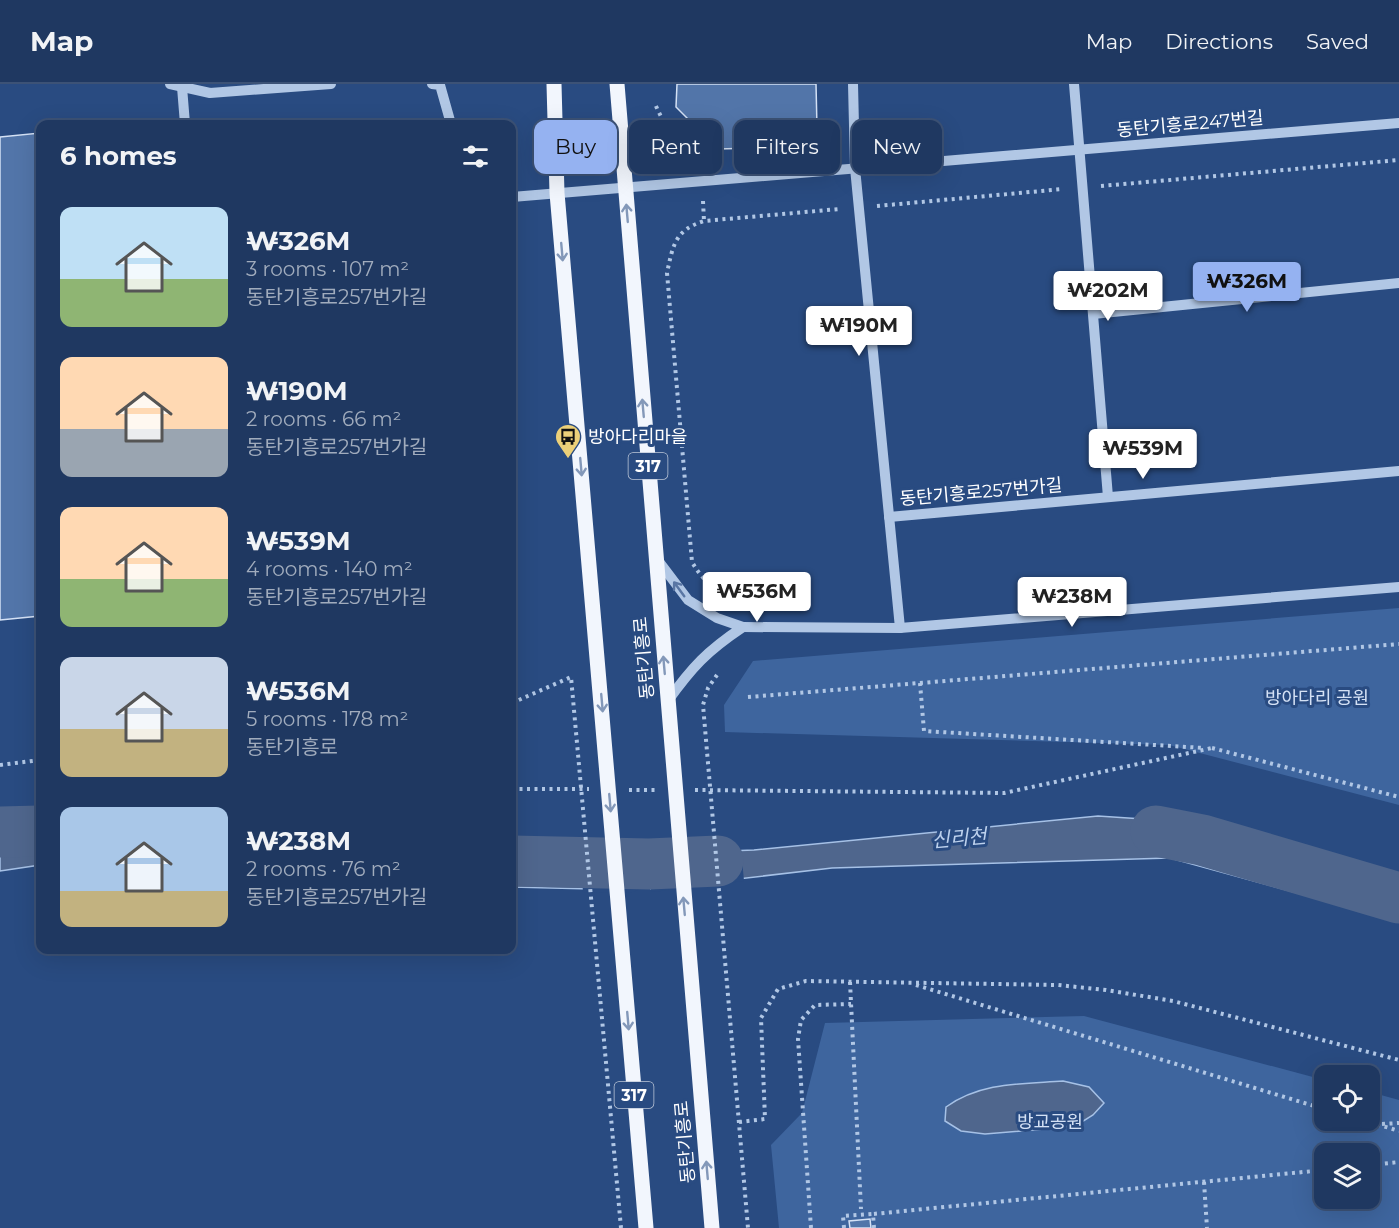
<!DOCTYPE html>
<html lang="en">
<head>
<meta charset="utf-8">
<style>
  body { margin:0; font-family:Montserrat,"Noto Sans KR",sans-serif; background:#273f67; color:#f1f3f6; height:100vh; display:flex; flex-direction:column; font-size:22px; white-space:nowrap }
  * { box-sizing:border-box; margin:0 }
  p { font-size:20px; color:#a1acbd }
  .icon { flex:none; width:33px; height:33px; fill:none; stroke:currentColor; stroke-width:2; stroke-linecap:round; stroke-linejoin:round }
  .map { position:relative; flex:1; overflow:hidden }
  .side { position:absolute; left:36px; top:36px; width:480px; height:834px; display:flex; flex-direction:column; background:#1f3861; border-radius:12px; box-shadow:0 6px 24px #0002,0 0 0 2px #3c5276 }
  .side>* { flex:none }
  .hud { position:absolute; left:534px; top:36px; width:570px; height:54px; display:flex; gap:12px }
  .buttons { position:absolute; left:1314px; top:981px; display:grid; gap:12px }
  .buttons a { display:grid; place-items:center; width:66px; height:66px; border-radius:12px; background:#1f3861; box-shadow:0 6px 24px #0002,0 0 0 2px #3c5276; font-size:30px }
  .price { position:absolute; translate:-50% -51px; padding:0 14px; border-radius:6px; background:#fff; color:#222; font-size:20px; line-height:39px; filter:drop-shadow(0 2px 3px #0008) }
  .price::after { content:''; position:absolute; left:50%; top:36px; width:18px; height:14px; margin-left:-9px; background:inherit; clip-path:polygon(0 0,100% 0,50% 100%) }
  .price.selected { background:#95b2f1; color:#111 }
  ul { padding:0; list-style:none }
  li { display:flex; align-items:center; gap:18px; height:150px; padding:0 24px }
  li span { display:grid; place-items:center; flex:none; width:168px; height:120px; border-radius:12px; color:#555 }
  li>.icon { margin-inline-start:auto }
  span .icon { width:72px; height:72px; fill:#fffc; stroke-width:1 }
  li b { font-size:26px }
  h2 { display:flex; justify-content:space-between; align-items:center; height:72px; padding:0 24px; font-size:26px }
  .pill { padding:0 21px; border-radius:12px; background:#1f3861; box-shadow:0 6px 24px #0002,0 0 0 2px #3c5276; font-size:21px; line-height:54px }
  .pill.selected { background:#95b2f1; color:#111 }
  header { display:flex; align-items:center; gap:36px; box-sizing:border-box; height:84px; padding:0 30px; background:#1f3861; border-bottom:2px solid #3c5276 }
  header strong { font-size:28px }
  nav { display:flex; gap:33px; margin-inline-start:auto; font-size:21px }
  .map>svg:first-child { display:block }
</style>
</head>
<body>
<header>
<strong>Map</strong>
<nav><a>Map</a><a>Directions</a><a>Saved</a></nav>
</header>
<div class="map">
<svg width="1399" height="1144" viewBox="0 0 1399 1144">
  <rect width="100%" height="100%" fill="#294b81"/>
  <!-- green -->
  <g fill="#3e659e" fill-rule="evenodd">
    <path d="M1399,524V721L1169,661L725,648L724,621L753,577Z"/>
    <path d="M1084,932L1324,996V1036H1370V1008L1399,1016V1144H779L771,1061L802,1029L825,939ZM1324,1070H1370V1114H1324Z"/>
  </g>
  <!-- water -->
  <g fill="#4f668d" stroke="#a6c1e6" stroke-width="1.5">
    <path d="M1098,732L1188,738L1211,758L1306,786L1331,782L1399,801V837L1170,774L832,784L651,805L650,796L632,806L512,803V766L632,772L638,791L649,795L646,770L754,766Z"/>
    <path d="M40,747V781L0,787V748Z"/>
    <path d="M1063,997L1089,1003L1104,1019L1093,1031L1077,1041L1056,1044L985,1050L961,1047L945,1037L946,1023C981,998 1021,1000 1063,997Z"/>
  </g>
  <!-- pier -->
  <path fill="#294b81" d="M741,764L744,797L652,808L648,800L632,809L583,808L580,768L633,770L641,792H646L643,770L645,767Z"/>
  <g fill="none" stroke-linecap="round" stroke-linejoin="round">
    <!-- river -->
    <g stroke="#4f668d" stroke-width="51">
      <path d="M1156,747L1202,756L1399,814"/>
      <path d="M0,748L40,747"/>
      <path d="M512,777L649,780L718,777"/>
    </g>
  </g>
  <!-- building -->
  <g fill="#5275a9" stroke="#d4e1f5" stroke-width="1.5">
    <path d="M677,0H816L817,44L794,63L718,65L676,23Z"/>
    <path d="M166,36L167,40H124Z"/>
    <path d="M40,49V532L0,536V53Z"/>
    <path d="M870,1135L871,1144H850L849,1137Z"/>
  </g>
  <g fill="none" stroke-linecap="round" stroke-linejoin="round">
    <!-- path -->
    <g stroke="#b1c7e5" stroke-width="4" stroke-dasharray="3 4.5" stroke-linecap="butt">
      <path d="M656,22C665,43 678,61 700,67L701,79"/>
      <path d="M1101,102L1399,76"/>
      <path d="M703,117L704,137"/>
      <path d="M877,122L1063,105"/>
      <path d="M741,524V514C717,508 704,499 692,478L667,189C673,161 675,146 704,137L839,125"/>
      <path d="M717,591L708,604L703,621L748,1144"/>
      <path d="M920,599L924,647L1204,664"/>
      <path d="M748,613L1399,560"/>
      <path d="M512,619L571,593L621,1144"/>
      <path d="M1212,664L1399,713"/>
      <path d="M0,681L40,676"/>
      <path d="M512,705H589"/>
      <path d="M629,706H655"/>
      <path d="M695,706L1004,709L1212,664"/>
      <path d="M850,898L861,1125"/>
      <path d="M916,901L1324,1025"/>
      <path d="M1363,1036L1399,1047"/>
      <path d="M739,1038L765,1035L761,934L778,905L806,897L1058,901L1106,906L1173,917L1399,976"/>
      <path d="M1382,1040L1399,1039"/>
      <path d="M1370,1081L1399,1078"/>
      <path d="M1204,1098L1207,1144"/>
      <path d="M811,1144L798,955L801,936L815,921L851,920"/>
      <path d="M844,1144L843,1132L873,1130"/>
      <path d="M874,1144L873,1130L1324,1086"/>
    </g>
    <!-- minor -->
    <g stroke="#b1c7e5" stroke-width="10">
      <path d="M170,0L210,9L331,0"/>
      <path d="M432,0L440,1L451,40"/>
      <path d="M853,0L855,84L900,544"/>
      <path d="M1074,0L1108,413"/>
      <path d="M182,3L185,40"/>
      <path d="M512,113L1399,39"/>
      <path d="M1093,230L1399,199"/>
      <path d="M889,433L1399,387"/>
      <path d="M657,475L688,516L717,534L743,543C707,567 692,583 667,618"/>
      <path d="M743,543L900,544L1399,503"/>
    </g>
    <!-- major -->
    <g stroke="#f2f6fd" stroke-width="15">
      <path d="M554,0L557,109L646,1144"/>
      <path d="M617,0L712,1144"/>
    </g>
  </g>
  <!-- one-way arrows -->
  <defs><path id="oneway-shaft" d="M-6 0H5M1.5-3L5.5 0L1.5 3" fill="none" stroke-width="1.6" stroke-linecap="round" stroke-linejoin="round" transform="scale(1.5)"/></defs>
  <g stroke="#8398b9">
    <use href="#oneway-shaft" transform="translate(627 129) rotate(-95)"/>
    <use href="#oneway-shaft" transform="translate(562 168) rotate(85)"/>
    <use href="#oneway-shaft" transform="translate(643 324) rotate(-95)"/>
    <use href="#oneway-shaft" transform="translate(581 383) rotate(85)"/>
    <use href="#oneway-shaft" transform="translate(664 581) rotate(-95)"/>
    <use href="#oneway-shaft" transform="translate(602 619) rotate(85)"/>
    <use href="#oneway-shaft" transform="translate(610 719) rotate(85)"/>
    <use href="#oneway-shaft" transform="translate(684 822) rotate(-95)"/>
    <use href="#oneway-shaft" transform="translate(628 937) rotate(85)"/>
    <use href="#oneway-shaft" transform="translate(707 1086) rotate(-95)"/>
  </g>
  <use stroke="#5976a4" href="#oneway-shaft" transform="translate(679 505) rotate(-126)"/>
  <!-- icons -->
  <defs>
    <symbol id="bus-pin" viewBox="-11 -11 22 30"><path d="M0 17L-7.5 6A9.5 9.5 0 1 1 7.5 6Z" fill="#ecd079" stroke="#294b81"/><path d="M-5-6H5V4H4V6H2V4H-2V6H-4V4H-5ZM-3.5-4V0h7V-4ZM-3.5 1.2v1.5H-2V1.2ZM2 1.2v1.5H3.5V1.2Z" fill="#111"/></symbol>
  </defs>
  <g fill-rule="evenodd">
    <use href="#bus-pin" x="553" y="338" width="30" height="40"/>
  </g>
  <g text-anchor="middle" stroke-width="6" stroke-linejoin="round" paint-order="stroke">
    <!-- shield labels -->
    <g fill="#294b81" stroke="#bfc9d9" stroke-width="1.5">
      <rect x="628.5" y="369" width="39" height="26" rx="4.5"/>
      <rect x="614.5" y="998" width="39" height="26" rx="4.5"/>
    </g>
    <g font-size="16" font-weight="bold" fill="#fff">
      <text x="648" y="388">317</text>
      <text x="634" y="1017">317</text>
    </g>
    <!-- street labels -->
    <g font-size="18" fill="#fff" stroke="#294b81">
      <text transform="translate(1190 40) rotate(-5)" y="6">동탄기흥로247번길</text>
      <text transform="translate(981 408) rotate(-5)" y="6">동탄기흥로257번가길</text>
      <text transform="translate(644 574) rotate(-95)" y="6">동탄기흥로</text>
      <text transform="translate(685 1058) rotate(-95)" y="6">동탄기흥로</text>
    </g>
    <!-- poi labels -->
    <g font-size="18" fill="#fff" stroke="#294b81" text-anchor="start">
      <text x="588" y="359">방아다리마을</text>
    </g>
    <!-- park labels -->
    <g font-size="18" fill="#d4e1f5" stroke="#294b81">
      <text x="1317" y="620">방아다리 공원</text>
      <text x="1050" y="1044">방교공원</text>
    </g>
    <!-- water labels -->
    <g font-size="20" font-style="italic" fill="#bdd1ed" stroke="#294b81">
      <text transform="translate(959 754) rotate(-5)" y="7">신리천</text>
    </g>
  </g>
</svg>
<div class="buttons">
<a><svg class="icon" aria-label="locate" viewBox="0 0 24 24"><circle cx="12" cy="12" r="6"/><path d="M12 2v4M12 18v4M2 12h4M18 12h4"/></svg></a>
<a><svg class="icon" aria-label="layers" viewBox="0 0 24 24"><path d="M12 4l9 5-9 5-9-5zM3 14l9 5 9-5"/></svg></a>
</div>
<b class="price selected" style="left:1247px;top:229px">₩326M</b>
<b class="price" style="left:1108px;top:238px">₩202M</b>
<b class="price" style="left:859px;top:273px">₩190M</b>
<b class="price" style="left:1143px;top:396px">₩539M</b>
<b class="price" style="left:757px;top:539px">₩536M</b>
<b class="price" style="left:1072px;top:544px">₩238M</b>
<div class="hud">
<a class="pill selected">Buy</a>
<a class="pill">Rent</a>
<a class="pill">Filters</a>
<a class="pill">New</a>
</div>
<section class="side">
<h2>6 homes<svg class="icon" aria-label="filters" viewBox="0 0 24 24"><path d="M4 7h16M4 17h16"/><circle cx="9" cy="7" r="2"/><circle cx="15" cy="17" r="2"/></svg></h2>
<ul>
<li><span style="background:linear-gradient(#bfe0f5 60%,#8fb573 0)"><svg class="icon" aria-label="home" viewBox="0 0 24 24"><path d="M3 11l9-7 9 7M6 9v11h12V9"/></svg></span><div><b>₩326M</b><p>3 rooms · 107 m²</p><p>동탄기흥로257번가길</p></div></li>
<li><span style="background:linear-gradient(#ffd9b3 60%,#9aa5b1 0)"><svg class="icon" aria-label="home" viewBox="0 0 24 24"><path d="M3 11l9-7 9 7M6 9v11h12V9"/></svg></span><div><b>₩190M</b><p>2 rooms · 66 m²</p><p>동탄기흥로257번가길</p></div></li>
<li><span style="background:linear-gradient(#ffd9b3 60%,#8fb573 0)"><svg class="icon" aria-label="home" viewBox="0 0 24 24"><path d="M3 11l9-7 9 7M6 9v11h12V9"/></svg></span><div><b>₩539M</b><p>4 rooms · 140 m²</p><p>동탄기흥로257번가길</p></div></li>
<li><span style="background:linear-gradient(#c9d6e8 60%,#c2b280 0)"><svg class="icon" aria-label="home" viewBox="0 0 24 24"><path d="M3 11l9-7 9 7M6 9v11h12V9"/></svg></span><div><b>₩536M</b><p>5 rooms · 178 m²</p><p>동탄기흥로</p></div></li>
<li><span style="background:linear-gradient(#a9c7e8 70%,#c2b280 0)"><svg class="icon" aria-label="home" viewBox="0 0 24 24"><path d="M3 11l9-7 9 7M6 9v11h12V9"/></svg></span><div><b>₩238M</b><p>2 rooms · 76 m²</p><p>동탄기흥로257번가길</p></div></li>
</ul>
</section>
</div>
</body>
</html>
